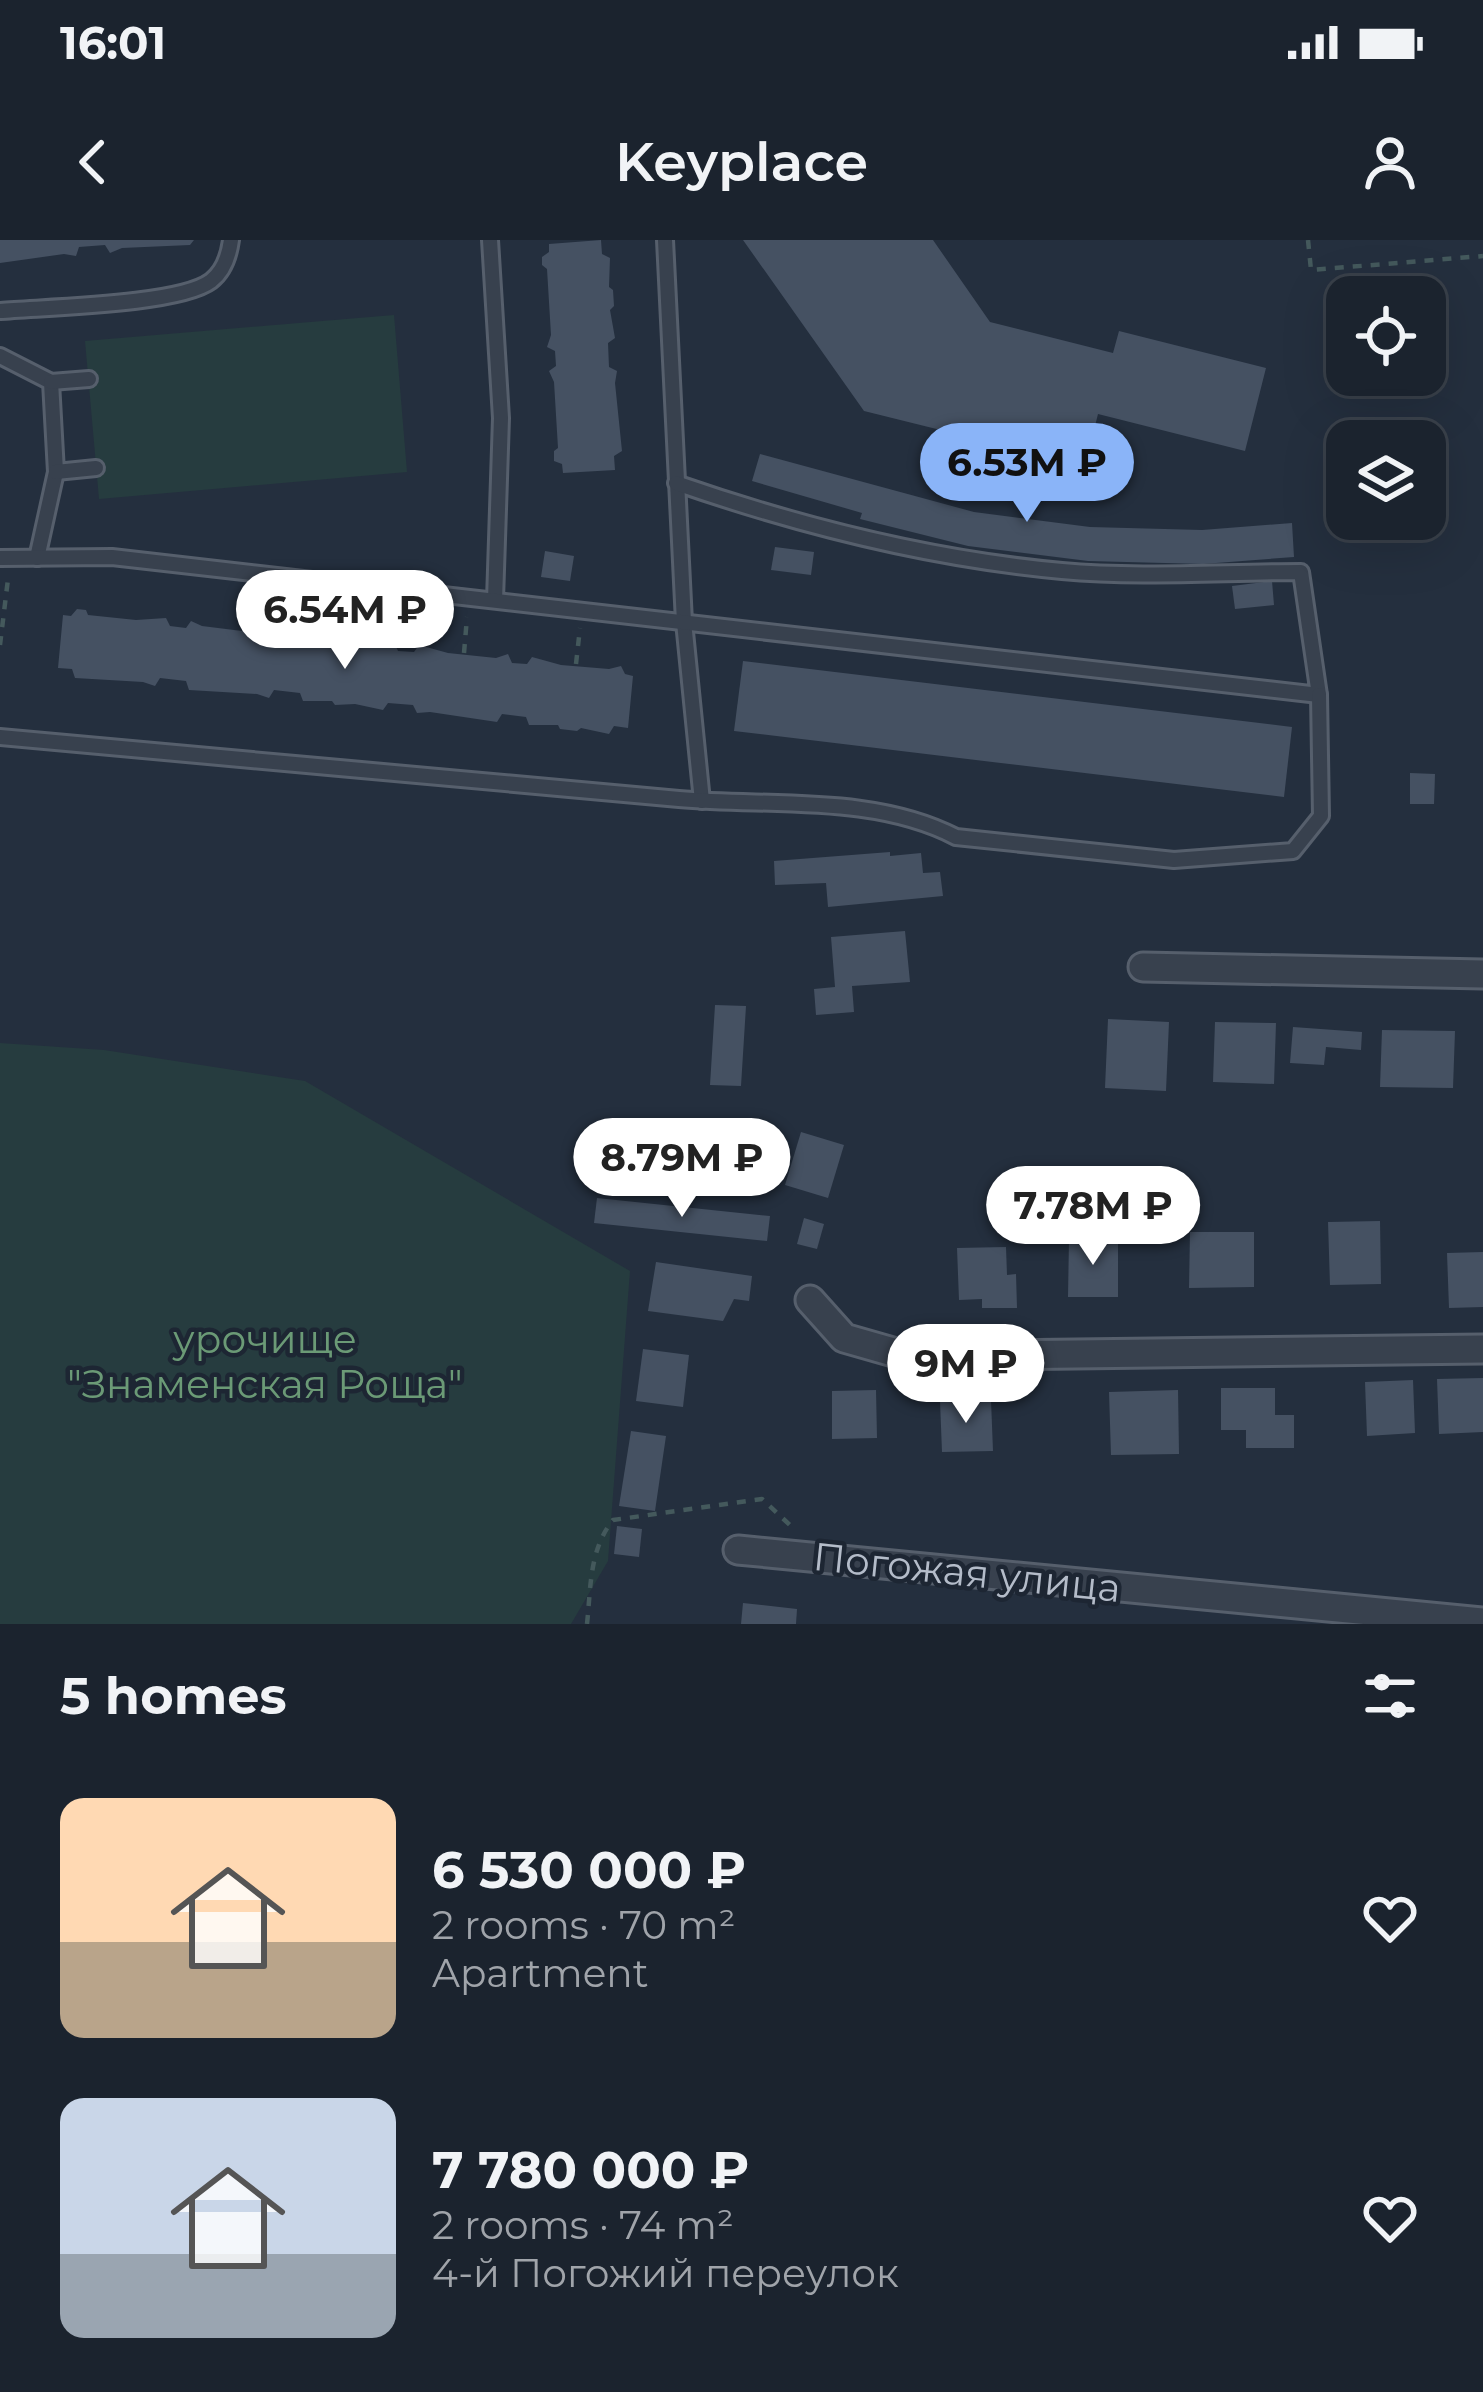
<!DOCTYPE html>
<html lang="en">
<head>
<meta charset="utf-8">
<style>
  body { margin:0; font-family:Montserrat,sans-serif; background:#282f3a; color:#f1f3f6; height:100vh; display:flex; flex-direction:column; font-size:45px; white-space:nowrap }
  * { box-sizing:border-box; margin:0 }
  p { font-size:39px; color:#a0a4aa }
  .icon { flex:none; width:66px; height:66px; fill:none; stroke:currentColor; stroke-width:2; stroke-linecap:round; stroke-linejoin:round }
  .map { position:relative; height:1384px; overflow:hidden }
  .drawer { display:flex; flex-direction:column; background:#1b232e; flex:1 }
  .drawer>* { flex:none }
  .controls { position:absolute; left:1326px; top:36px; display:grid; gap:24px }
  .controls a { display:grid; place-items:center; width:120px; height:120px; border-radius:24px; background:#1b232e; box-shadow:0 12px 48px #0002,0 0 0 3px #39404a; font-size:60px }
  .price { position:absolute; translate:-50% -102px; padding:0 27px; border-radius:42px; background:#fff; color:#222; font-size:39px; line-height:78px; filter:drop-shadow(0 3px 6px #0008) }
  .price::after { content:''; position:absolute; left:50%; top:72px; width:36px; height:27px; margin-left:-18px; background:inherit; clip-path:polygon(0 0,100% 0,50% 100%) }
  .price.active { background:#8ab4f8; color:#111 }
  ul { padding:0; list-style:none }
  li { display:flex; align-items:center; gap:36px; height:300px; padding:0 60px }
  li span { display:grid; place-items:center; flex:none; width:336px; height:240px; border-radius:24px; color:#555 }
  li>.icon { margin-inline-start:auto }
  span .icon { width:144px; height:144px; fill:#fffc; stroke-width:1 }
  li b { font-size:51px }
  h2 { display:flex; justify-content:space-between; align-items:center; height:144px; padding:0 60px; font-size:51px }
  .status { display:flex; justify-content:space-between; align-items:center; height:84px; padding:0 60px; background:#1b232e; direction:ltr }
  .status svg { height:33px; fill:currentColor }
  header { display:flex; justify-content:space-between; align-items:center; height:156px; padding:0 60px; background:#1b232e; font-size:54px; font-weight:600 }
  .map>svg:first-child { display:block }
</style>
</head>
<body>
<div class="status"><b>16:01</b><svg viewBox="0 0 49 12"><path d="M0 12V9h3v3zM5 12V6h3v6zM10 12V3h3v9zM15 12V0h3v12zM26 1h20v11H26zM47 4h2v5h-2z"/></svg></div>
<header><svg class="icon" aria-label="back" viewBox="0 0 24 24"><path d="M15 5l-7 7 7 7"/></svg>Keyplace<svg class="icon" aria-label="person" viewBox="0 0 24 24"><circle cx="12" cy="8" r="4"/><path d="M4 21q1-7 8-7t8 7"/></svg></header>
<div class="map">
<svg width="1483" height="1384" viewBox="0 0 1483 1384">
  <rect width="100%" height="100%" fill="#242f3e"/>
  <!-- green -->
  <g fill="#263c3f">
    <path d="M394,75L407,232L99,259L85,101Z"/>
    <path d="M0,803L104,810L305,841L630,1031L608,1321L571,1384H0Z"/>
  </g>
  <!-- building -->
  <g fill="#455162">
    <path d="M0,0H194L190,5L122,8L110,13L105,5L79,7L76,16L64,14L0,23Z"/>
    <path d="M601,0L602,14L610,18L609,47L613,50L614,66L610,70L615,98L608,103L609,127L617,131L615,143L622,211L614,216L615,230L563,233L562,224L554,221V211L558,208L554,142L549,131L556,126L555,111L547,107L551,95L547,29L542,25V17L549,12V4Z"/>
    <path d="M743,0H933L990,82L1113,113L1119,91L1266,128L1245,211L1098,174L1085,226L864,171Z"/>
    <path d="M760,214L974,272L1090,287L1202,290L1292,283L1294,317L1203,324L1088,321L968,306L860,279L862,273L752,241Z"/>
    <path d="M775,307L814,312L811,335L771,330Z"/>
    <path d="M545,311L574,316L570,341L541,337Z"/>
    <path d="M1272,341L1274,365L1235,369L1232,346Z"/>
    <path d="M77,369L86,370L88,375L136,380L166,378L170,386L186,388L191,381L202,386L250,392L280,390L284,399L300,400L305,393L315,394L316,399L382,406L385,402H394L398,411L414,412L419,405L448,413L496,418L508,414L512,423L527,424L532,417L561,425L609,429L621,426L625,434L633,436L628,488L614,486L609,494L581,488L577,491L560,489L558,485H529L526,477L502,474L497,482L430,472L417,473L413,465L388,463L383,470L355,464L335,465L332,461H303L300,453L274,450L269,458L257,454L189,450L186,441L160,438L155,446L143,442L75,438L72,429L58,428L63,375L71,376Z"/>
    <path d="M743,421L1292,487L1284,557L734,491Z"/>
    <path d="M1410,533L1435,534L1434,564H1410Z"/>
    <path d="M890,612V616L921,613L923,633L940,632L943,656L828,667L826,643L775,645L774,621Z"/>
    <path d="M905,691L910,742L852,746L854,772L816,775L814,749L835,747L831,697Z"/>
    <path d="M715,765L746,766L741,846L710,845Z"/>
    <path d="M1108,779L1169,782L1166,851L1105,848Z"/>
    <path d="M1215,782L1276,783L1274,844L1213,842Z"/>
    <path d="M1293,787L1362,792L1361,810L1326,807L1324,825L1290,823Z"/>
    <path d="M1382,790L1455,791L1453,848L1380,847Z"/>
    <path d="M801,892L844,905L828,958L785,945Z"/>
    <path d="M736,900L761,902L759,931L734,928Z"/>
    <path d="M597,958L770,976L767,1001L594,983Z"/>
    <path d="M804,978L824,984L817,1009L797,1004Z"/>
    <path d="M1380,981L1381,1044L1330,1045L1328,982Z"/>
    <path d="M1190,992H1254V1047L1189,1048Z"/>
    <path d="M1069,999L1118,1000V1057H1068Z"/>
    <path d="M1006,1007L1007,1035L1016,1034L1017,1068H982V1059L959,1060L957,1008Z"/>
    <path d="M1483,1012V1067L1449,1068L1447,1013Z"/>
    <path d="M656,1022L752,1036L749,1061L734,1059L723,1081L648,1071Z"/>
    <path d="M643,1109L689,1115L683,1167L636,1161Z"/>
    <path d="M1483,1138V1192L1439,1194L1437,1139Z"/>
    <path d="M1413,1140L1415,1193L1367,1196L1365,1142Z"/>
    <path d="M1221,1148H1275V1175H1294V1208H1246V1190H1221Z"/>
    <path d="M876,1150L877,1198L832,1199V1151Z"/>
    <path d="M1178,1150L1179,1214L1111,1215L1109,1152Z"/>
    <path d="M991,1160L993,1211L942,1212L940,1161Z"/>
    <path d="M631,1191L666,1196L655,1271L619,1266Z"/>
    <path d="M617,1286L642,1289L639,1317L614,1314Z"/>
    <path d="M743,1363L797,1369L796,1384H741Z"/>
  </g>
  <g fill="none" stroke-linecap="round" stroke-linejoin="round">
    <defs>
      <g id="service">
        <path d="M490,0L501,178L495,360"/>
        <path d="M665,0L684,382L702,561"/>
        <path d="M0,71C46,67 179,65 211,41C224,31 229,15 231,0"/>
        <path d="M0,116L51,142L56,232L37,318"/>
        <path d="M51,142L89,139"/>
        <path d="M56,232L96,228"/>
        <path d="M0,318L112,317L1319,455L1301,332C1222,332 1140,338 1062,331C931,319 800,286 676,243"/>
        <path d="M0,497C226,518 453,538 679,559C769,567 873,554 956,597L1174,620L1293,611L1321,576L1319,455"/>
      </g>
      <g id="minor">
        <path d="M1143,727L1483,734"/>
        <path d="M810,1060L844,1098L907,1116L1483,1109"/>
        <path d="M738,1310L1483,1382"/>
      </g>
    </defs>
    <!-- service casing -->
    <use href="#service" stroke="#565f6c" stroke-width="20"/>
    <!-- minor casing -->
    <use href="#minor" stroke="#565f6c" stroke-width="33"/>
    <!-- path -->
    <g stroke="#44595c" stroke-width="4.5" stroke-dasharray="9 9" stroke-linecap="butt">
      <path d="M1308,0L1311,30L1483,16"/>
      <path d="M0,405L8,339"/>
      <path d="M464,413L467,377"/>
      <path d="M576,424L580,388"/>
      <path d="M587,1384C591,1347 589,1310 613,1280L762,1259L791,1286"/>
    </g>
    <!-- service -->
    <use href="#service" stroke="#38414e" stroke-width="14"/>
    <!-- minor -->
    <use href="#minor" stroke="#38414e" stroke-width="27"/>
  </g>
  <g text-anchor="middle" stroke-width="9" stroke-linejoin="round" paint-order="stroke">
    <!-- park labels -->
    <g font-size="39" fill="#6b9a76" stroke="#1d2633">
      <text x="265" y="1113">урочище<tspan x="265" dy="45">"Знаменская Роща"</tspan></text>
    </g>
    <!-- street labels -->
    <g font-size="39" fill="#b4bcc9" stroke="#1d2633">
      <text transform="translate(967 1332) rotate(6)" y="14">Погожая улица</text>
    </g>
  </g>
</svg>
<div class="controls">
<a><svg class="icon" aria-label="locate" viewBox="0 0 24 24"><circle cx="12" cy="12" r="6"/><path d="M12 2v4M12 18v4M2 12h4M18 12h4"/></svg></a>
<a><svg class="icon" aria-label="layers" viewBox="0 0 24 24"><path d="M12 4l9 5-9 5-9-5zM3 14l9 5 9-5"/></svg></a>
</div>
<b class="price active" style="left:1027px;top:285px">6.53M ₽</b>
<b class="price" style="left:345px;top:432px">6.54M ₽</b>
<b class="price" style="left:682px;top:980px">8.79M ₽</b>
<b class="price" style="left:1093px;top:1028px">7.78M ₽</b>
<b class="price" style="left:966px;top:1186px">9M ₽</b>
</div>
<section class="drawer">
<h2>5 homes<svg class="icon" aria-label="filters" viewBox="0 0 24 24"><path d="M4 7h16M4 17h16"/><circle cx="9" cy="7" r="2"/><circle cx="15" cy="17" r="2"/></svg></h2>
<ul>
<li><span style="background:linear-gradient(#ffd9b3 60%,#b9a48a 0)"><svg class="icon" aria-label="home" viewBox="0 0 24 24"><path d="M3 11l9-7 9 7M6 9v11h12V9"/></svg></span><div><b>6 530 000 ₽</b><p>2 rooms · 70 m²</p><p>Apartment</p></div><svg class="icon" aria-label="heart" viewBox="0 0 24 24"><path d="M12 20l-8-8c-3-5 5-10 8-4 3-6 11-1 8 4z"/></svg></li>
<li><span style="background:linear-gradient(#c9d6e8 65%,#9aa5b1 0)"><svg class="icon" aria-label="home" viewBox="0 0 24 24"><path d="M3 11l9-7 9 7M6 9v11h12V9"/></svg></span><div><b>7 780 000 ₽</b><p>2 rooms · 74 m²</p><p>4-й Погожий переулок</p></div><svg class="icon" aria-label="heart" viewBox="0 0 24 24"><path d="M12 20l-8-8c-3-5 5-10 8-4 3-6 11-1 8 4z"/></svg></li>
</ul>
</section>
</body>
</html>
